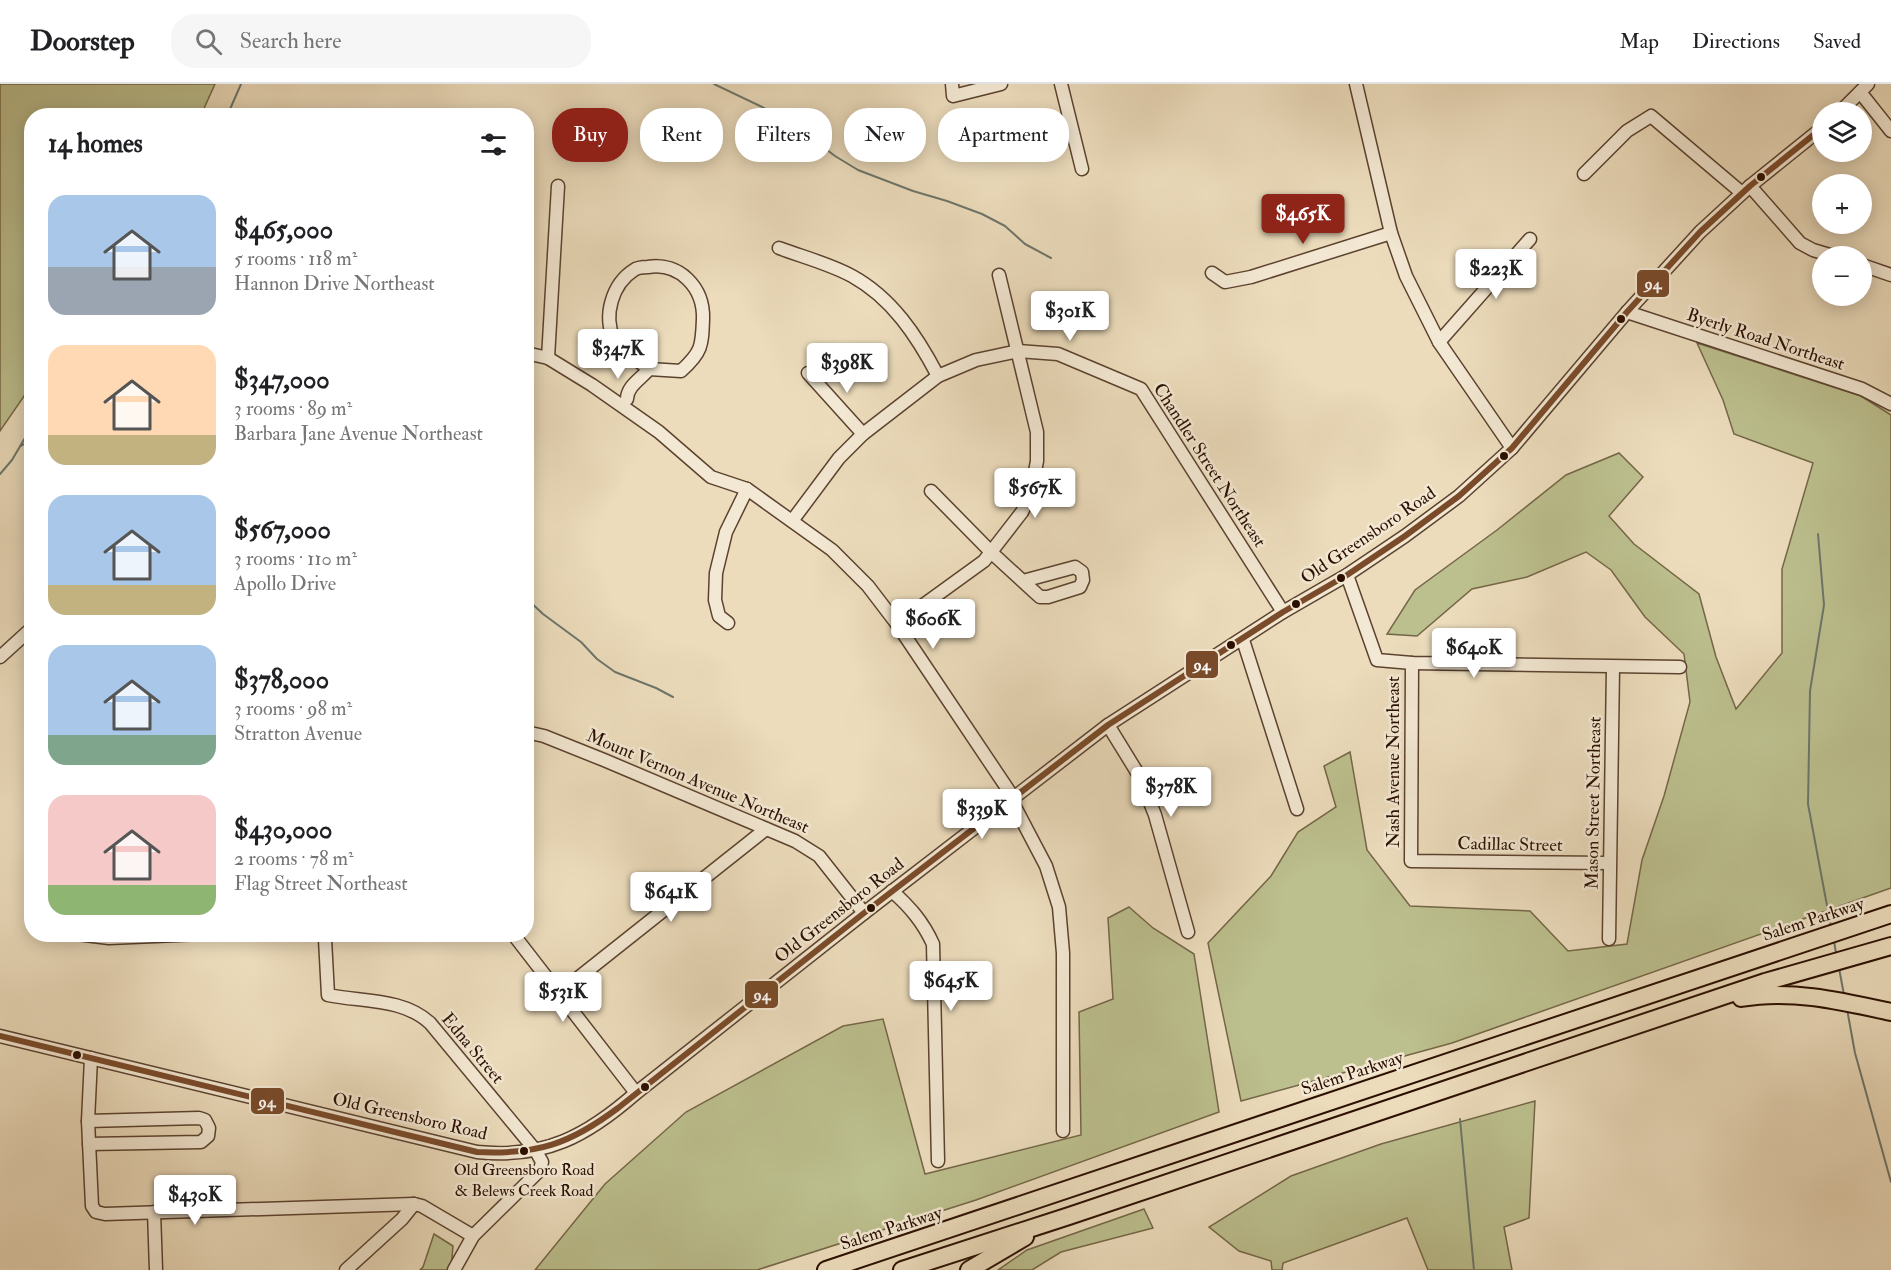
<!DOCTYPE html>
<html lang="en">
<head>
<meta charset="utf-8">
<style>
  body { margin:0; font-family:"IM FELL Double Pica",serif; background:#f6f6f6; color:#202124; height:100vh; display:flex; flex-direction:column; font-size:22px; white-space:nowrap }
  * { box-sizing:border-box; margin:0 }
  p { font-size:20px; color:#757577 }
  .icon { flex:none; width:33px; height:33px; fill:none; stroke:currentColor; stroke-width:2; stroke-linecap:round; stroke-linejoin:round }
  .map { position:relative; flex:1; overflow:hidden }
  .details { position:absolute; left:24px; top:24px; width:510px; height:834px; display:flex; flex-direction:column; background:#fff; border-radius:24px; box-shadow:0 3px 15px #0003 }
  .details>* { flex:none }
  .hud { position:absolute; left:552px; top:24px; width:570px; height:54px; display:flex; gap:12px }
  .controls { position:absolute; left:1812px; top:18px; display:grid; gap:12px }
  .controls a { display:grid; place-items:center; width:60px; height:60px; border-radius:50%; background:#fff; box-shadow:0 3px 15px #0003; font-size:30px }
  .price { position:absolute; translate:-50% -51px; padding:0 14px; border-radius:6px; background:#fff; color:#222; font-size:20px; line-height:39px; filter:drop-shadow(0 2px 3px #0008) }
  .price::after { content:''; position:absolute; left:50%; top:36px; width:18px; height:14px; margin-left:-9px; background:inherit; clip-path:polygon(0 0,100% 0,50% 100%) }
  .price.active { background:#8f2418; color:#fff }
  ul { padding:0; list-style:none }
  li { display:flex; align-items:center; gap:18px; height:150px; padding:0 24px }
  li span { display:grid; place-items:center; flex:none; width:168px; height:120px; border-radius:18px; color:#555 }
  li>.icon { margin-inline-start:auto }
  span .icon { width:72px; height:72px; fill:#fffc; stroke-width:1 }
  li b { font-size:26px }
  h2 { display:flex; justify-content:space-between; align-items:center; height:72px; padding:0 24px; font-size:26px }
  .chip { padding:0 21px; border-radius:24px; background:#fff; box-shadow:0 3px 15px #0003; font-size:21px; line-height:54px }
  .chip.active { background:#8f2418; color:#fff }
  header { display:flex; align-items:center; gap:36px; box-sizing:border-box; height:84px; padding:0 30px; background:#fff; border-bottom:2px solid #e0e0e0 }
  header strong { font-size:28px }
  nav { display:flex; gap:33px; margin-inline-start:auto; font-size:21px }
  .search { width:420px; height:54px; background:#f6f6f6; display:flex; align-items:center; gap:15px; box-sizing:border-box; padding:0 21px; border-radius:24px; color:#757577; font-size:22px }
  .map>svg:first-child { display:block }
</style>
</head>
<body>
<header>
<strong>Doorstep</strong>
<div class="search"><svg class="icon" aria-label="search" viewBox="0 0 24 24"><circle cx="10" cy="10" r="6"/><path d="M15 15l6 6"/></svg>Search here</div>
<nav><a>Map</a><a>Directions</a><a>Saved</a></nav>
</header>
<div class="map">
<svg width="1891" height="1186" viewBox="0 0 1891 1186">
  <rect width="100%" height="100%" fill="#ecdcbc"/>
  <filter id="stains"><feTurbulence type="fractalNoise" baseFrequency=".00333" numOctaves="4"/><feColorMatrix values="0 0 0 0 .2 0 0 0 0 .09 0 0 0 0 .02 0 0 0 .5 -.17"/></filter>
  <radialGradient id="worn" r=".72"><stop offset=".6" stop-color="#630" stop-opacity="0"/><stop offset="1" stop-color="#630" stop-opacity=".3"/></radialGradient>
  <!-- green -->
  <g fill="#bcbf8e" stroke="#746747" stroke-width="1.5">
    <path d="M0,0H215L201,31L32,32L31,302L0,347Z"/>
    <path d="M1697,259L1861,312L1891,331V804L1452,959L1241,1017L1208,859L1271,792L1298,748L1336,723L1324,682L1350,668L1367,766L1410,822L1530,827L1568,867L1627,860L1642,776L1664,712L1690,618L1684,570L1645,533L1611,486L1586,468L1527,493L1472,505L1417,552L1387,550L1415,506L1497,446L1566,391L1619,369L1643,393L1609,432L1634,460L1699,510L1716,573L1736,625L1782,569V485L1813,379L1734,350L1723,316Z"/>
    <path d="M1129,823L1153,844L1194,870L1219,1028L976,1116L757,1186H535L605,1100L686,1028L843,942L883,935L925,1090L1081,1051L1079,928L1113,915L1108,834Z"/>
    <path d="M1535,1017L1529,1134L1504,1143L1512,1186H1428L1407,1134L1283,1179L1282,1186H1272L1271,1177L1239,1167L1209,1143L1291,1092L1381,1060Z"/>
    <path d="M1144,1125L1153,1144L1061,1168L1032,1186H998L1027,1166Z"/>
    <path d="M434,1150L453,1162L451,1186H420L423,1183Z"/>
  </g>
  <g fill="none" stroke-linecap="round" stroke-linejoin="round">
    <!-- stream -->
    <g stroke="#6d766b" stroke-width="2">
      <path d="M714,0L785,34L835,72L858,86L913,107L947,117L982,130L1005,142L1025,160L1051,174"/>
      <path d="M227,32L241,0"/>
      <path d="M21,362L27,358H32"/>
      <path d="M0,390L12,376L32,342"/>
      <path d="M1818,450L1824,521L1810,607L1808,720L1831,843"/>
      <path d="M526,514L543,530L581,558L597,575L615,588L656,604L673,613"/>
      <path d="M1834,857L1836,869"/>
      <path d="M1839,884L1844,911"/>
      <path d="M1847,925L1855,969L1891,1098"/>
      <path d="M1460,1035L1474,1186"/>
    </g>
    <defs>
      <g id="minor">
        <path d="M952,0L953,12L1001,0"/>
        <path d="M1061,0L1082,85"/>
        <path d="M1356,0L1391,149L1406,192L1439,258L1512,364"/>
        <path d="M1860,8L1891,47"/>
        <path d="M1840,28L1868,0"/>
        <path d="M1584,90L1627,47L1651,32L1742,109"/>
        <path d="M1750,102L1800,159L1813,166L1833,172"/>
        <path d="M779,164C803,173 830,180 852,192C892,214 917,252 938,292"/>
        <path d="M1862,181L1891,191"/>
        <path d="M1212,189L1225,198L1251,193L1391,149"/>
        <path d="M1627,228L1862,305L1891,320"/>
        <path d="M1439,258L1530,155"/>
        <path d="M526,269L548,274L592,301L659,348L711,393L747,405L832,466L868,502L897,540L1013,713L1015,723L1046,782L1059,823L1063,869V1047"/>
        <path d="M548,274L558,102"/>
        <path d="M808,289L863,350"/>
        <path d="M627,315C627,302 641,295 649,285L681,287C702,268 702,262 703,235C704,203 679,178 648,183C644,183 638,183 634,186C612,200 603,232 614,255C620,267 638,276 649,285"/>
        <path d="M931,407L992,469L1040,513H1048L1080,503L1083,496L1082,488L1075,483L1023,497"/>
        <path d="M792,437L839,374L863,350L938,292L976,276L1018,267L1058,270L1141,305L1283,528"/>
        <path d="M1347,491L1377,576L1412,579L1680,583"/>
        <path d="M728,539L719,532L715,516L716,489L726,448L747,405"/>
        <path d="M897,540L984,477L1022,428L1031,409L1037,377V348L999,191"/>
        <path d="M1243,556L1297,725"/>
        <path d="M0,573L32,544"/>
        <path d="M1412,579L1411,777L1609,779"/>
        <path d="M1108,641L1140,693L1155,731L1188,848"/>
        <path d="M526,648L544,652L604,676L795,757L819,772L864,829"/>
        <path d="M892,807C910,823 923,838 933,860L938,1077"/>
        <path d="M77,850L109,854L201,850"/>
        <path d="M323,850L325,855L328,911C362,918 403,914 430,939L536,1067L542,1078L540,1086L473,1152L454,1186"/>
        <path d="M513,850L636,1009"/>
        <path d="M1609,855L1613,583"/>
        <path d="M558,910L766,745"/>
        <path d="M0,952L477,1068C545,1075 587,1052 636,1009L864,829L1108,641L1283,528L1347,491L1405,452L1459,412L1512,364L1627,228L1700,148L1750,102L1822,44"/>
        <path d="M91,974L88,1037L92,1122L96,1128L105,1130L414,1120L422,1122L473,1152"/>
        <path d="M88,1037L199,1034L205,1036L209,1044L208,1052L201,1058L89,1060"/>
        <path d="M154,1128L156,1186"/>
        <path d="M346,1186L402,1135L414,1120"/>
      </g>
      <g id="highway">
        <path d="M1741,914C1791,905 1841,917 1891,928"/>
        <path d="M826,1186L1891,830"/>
        <path d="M902,1186L1069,1132L1765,898L1891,862"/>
        <path d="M969,1186L1025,1153"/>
      </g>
    </defs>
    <!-- minor casing -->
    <use href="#minor" stroke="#5b422f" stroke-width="15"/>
    <!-- highway casing -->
    <use href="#highway" stroke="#2b0f00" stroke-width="20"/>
    <!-- minor -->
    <use href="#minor" stroke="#f3e8d3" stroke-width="12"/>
    <!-- highway -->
    <use href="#highway" stroke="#ecdcbc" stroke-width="16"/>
    <defs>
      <path id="bus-1" d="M0,952L477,1068C537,1071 570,1060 618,1024L864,829L1108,641L1283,528L1347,491L1405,452L1459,412L1512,364L1627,228L1700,148L1750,102L1822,44"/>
    </defs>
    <!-- bus-1 casing -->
    <use href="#bus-1" stroke="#f3e8d3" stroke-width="10"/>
    <!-- bus-1 -->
    <use href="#bus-1" stroke="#7a4b2a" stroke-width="6"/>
  </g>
  <!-- markers -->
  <g fill="#2b0f00" stroke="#f3e8d3" stroke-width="2">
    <circle cx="1761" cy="93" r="5"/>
    <circle cx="1621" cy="235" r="5"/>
    <circle cx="1504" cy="372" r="5"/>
    <circle cx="1341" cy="494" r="5"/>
    <circle cx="1296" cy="520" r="5"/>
    <circle cx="1231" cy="561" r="5"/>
    <circle cx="871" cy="824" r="5"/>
    <circle cx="77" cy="971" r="5"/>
    <circle cx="645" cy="1003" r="5"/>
    <circle cx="524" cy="1067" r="5"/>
  </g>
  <g text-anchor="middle" stroke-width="5" stroke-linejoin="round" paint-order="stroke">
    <!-- bus labels -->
    <g font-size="16" fill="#2b0f00" stroke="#f3e8d3">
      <text x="524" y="1091">Old Greensboro Road<tspan x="524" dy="21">&amp; Belews Creek Road</tspan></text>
    </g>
    <!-- street labels -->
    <g font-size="18" fill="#2b0f00" stroke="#f3e8d3">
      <text transform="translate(1766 255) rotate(18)" y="6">Byerly Road Northeast</text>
      <text transform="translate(1210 381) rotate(57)" y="6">Chandler Street Northeast</text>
      <text transform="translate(1368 451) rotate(-34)" y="6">Old Greensboro Road</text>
      <text transform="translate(1393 678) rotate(-90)" y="6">Nash Avenue Northeast</text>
      <text transform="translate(698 697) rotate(23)" y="6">Mount Vernon Avenue Northeast</text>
      <text transform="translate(1593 719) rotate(-89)" y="6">Mason Street Northeast</text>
      <text transform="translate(1510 760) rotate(1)" y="6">Cadillac Street</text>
      <text transform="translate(839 826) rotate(-38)" y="6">Old Greensboro Road</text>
      <text transform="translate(1813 835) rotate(-18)" y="6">Salem Parkway</text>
      <text transform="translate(473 964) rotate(50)" y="6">Edna Street</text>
      <text transform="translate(1352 989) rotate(-18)" y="6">Salem Parkway</text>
      <text transform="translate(410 1032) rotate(13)" y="6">Old Greensboro Road</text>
      <text transform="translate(891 1144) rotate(-18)" y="6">Salem Parkway</text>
    </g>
  </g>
  <g stroke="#f3e8d3" stroke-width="2">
    <rect x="1636" y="185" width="34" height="29" rx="6" fill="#7a4b2a"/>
    <rect x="1185" y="566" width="34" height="29" rx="6" fill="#7a4b2a"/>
    <rect x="744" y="896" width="35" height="29" rx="6" fill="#7a4b2a"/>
    <rect x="250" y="1003" width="35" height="28" rx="6" fill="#7a4b2a"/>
  </g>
  <g font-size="16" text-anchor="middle" font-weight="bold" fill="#fff">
    <text x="1653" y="205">94</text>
    <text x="1202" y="586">94</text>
    <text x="762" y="916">94</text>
    <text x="267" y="1023">94</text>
  </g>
  <rect width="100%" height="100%" filter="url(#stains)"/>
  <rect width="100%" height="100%" fill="url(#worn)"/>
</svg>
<div class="controls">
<a><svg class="icon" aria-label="layers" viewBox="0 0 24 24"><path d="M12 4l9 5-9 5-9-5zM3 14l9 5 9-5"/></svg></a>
<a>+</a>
<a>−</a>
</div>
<b class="price active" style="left:1303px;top:161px">$465K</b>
<b class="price" style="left:1496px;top:216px">$223K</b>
<b class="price" style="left:1070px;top:258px">$301K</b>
<b class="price" style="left:618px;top:296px">$347K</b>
<b class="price" style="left:847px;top:310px">$398K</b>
<b class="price" style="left:1035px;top:435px">$567K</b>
<b class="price" style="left:933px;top:566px">$606K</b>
<b class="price" style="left:1474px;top:595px">$640K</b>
<b class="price" style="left:1171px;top:734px">$378K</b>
<b class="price" style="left:982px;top:756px">$339K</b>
<b class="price" style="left:671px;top:839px">$641K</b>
<b class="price" style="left:951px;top:928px">$645K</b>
<b class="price" style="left:563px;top:939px">$531K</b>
<b class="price" style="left:195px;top:1142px">$430K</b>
<div class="hud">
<a class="chip active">Buy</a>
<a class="chip">Rent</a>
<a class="chip">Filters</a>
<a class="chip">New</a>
<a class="chip">Apartment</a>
</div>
<section class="details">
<h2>14 homes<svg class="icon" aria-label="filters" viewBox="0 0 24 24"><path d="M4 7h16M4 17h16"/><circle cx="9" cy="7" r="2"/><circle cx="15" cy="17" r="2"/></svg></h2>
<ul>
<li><span style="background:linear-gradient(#a9c7e8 60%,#9aa5b1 0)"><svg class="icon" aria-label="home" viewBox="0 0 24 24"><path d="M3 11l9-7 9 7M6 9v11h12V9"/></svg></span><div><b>$465,000</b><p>5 rooms · 118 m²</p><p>Hannon Drive Northeast</p></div></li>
<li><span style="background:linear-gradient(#ffd9b3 75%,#c2b280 0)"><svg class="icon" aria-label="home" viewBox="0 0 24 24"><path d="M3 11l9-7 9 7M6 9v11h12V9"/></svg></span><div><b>$347,000</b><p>3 rooms · 89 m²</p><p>Barbara Jane Avenue Northeast</p></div></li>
<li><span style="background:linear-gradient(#a9c7e8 75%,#c2b280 0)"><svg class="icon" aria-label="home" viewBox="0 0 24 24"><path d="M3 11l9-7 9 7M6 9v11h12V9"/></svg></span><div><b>$567,000</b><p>3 rooms · 110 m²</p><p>Apollo Drive</p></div></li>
<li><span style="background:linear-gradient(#a9c7e8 75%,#7fa58c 0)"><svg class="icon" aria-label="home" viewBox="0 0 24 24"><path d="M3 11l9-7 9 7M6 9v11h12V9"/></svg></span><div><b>$378,000</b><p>3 rooms · 98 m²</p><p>Stratton Avenue</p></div></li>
<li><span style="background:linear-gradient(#f6c9c9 75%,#8fb573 0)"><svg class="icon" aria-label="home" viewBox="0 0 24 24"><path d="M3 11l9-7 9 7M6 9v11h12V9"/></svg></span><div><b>$430,000</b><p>2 rooms · 78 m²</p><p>Flag Street Northeast</p></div></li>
</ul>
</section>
</div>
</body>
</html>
